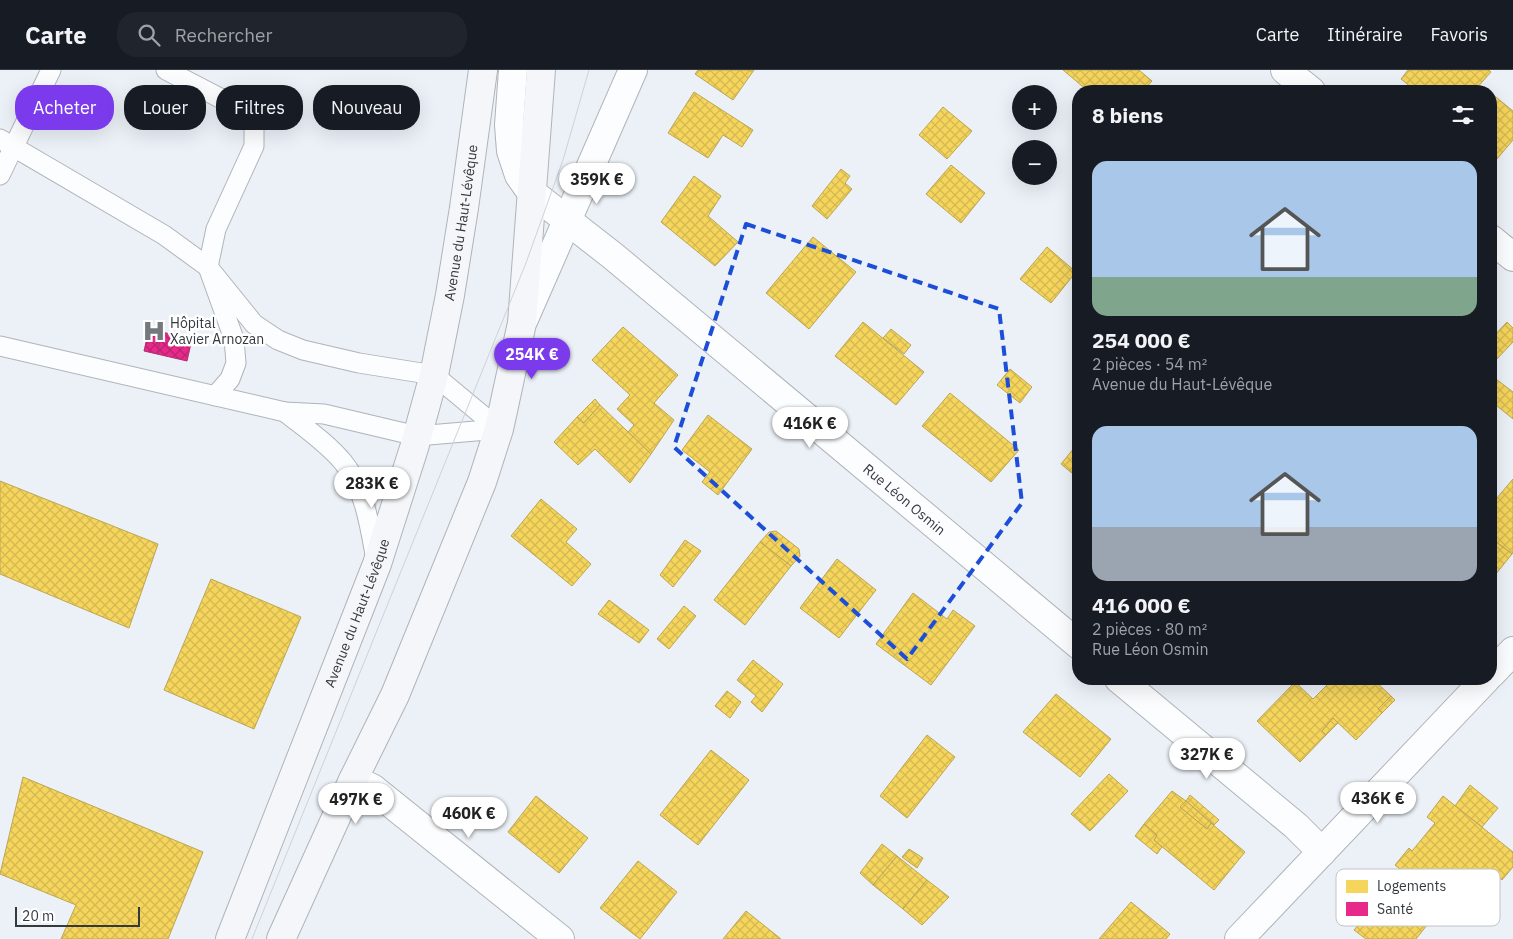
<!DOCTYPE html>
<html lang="fr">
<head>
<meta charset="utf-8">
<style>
  body { margin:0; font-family:"IBM Plex Sans",sans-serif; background:#20242c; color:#f1f3f6; height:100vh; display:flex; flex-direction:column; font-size:19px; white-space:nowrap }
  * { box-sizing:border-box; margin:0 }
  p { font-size:16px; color:#9ea1a6 }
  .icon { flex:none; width:28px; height:28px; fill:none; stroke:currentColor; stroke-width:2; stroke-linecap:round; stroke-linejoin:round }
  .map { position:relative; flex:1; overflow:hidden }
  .side { position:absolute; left:1072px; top:15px; width:425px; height:600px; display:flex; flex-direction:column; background:#171b24; border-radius:20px; box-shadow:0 5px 20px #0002 }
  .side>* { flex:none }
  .guide { position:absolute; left:15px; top:15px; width:475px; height:45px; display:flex; gap:10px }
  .controls { position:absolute; left:1012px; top:15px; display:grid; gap:10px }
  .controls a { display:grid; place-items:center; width:45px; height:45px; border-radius:50%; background:#171b24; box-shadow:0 5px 20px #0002; font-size:25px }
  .scale { position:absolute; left:15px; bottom:12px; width:125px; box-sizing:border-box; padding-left:5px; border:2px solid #34393e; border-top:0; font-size:14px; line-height:18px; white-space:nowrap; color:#34393e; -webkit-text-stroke:4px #fff; paint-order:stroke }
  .price { position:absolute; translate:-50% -42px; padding:0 11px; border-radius:18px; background:#fff; color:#222; font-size:16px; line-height:32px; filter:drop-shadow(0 1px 2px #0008) }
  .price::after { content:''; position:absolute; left:50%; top:30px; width:15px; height:11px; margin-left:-8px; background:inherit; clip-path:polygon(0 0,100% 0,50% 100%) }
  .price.active { background:#7c3aed; color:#fff }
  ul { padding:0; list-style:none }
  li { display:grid; align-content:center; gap:10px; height:265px; padding:0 20px }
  li span { display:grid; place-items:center; height:155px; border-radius:15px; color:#555 }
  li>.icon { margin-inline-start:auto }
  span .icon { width:90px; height:90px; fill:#fffc; stroke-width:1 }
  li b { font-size:21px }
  h2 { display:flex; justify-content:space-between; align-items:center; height:60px; padding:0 20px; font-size:21px }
  .chip { padding:0 18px; border-radius:20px; background:#171b24; box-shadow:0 5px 20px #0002; font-size:18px; line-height:45px }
  .chip.active { background:#7c3aed; color:#fff }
  header { display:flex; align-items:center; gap:30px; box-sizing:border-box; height:70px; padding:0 25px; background:#171b24; border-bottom:1px solid #363941 }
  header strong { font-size:24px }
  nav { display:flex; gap:28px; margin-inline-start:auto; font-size:18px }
  .search { width:350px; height:45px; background:#20242c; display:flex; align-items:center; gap:12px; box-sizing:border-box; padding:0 18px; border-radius:20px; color:#9ea1a6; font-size:19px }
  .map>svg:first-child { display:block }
</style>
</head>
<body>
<header>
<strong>Carte</strong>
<div class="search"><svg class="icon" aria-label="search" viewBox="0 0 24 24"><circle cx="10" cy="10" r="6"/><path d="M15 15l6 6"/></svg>Rechercher</div>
<nav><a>Carte</a><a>Itinéraire</a><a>Favoris</a></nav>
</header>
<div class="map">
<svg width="1513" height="869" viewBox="0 0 1513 869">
  <defs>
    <pattern id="homes-cross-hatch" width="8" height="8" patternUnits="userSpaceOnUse" patternTransform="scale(1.25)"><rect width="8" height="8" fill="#f6d55c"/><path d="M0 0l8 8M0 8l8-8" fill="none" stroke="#d4b851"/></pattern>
    <pattern id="health-cross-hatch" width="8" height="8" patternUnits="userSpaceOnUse" patternTransform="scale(1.25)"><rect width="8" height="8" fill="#e7298a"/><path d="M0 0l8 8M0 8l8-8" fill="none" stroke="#bc2472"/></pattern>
  </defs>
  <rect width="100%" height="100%" fill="#ebf1f7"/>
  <!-- homes -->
  <g fill="url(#homes-cross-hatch)" stroke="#bca653">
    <path d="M698,0H754L733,30L695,4Z"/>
    <path d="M1063,0H1139L1152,11L1143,21H1088Z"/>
    <path d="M1408,0H1489L1491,2L1474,21H1416L1401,9Z"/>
    <path d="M694,22L753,60L742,77L723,65L708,88L668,63Z"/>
    <path d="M1491,23L1513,41V70L1491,96Z"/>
    <path d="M943,37L972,61L947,89L919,65Z"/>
    <path d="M951,95L985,123L961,153L926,124Z"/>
    <path d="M841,99L850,106L845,113L852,119L827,149L812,136Z"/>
    <path d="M694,106L721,126L708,146L738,172L715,196L661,152Z"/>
    <path d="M813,167L856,202L809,259L766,223Z"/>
    <path d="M1047,177L1076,202L1051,233L1020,209Z"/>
    <path d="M863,252L924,302L896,335L835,286Z"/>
    <path d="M1507,252L1513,258V272L1494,292L1491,289V269Z"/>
    <path d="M623,257L678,305L654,333L674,350L651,384L628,362L634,355L617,339L630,325L592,290Z"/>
    <path d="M891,259L911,275L904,284L883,268Z"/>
    <path d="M1010,299L1032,317L1020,333L997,315Z"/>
    <path d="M1496,309L1513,322V349L1491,331V315Z"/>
    <path d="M950,323L1019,380L991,412L922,356Z"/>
    <path d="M595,329L600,335L584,353L577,347Z"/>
    <path d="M600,335L651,384L630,413L595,379L578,395L554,372L577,347L584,353Z"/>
    <path d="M708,345L752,379L718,425L702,412L710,402L682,380Z"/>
    <path d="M1079,372V409L1061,394Z"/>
    <path d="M1513,409V483L1512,484L1491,468V435Z"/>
    <path d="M0,411L158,474L129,558L0,504Z"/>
    <path d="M541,429L577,459L566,472L591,494L572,516L511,466Z"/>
    <path d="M776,461L799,479L800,486L791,496L760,472L769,462Z"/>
    <path d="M1491,468L1512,484L1491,510Z"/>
    <path d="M685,470L701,481L673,517L660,505Z"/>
    <path d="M760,472L791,496L745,555L714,530Z"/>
    <path d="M837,489L876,520L839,568L800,538Z"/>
    <path d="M211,509L301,547L254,659L164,620Z"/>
    <path d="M913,523L947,549L953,540L975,556L931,615L876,574Z"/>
    <path d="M609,530L649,560L639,573L598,544Z"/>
    <path d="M684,536L696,546L669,579L657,569Z"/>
    <path d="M753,590L783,614L762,642L751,632L756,626L737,610Z"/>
    <path d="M1333,609H1381L1377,613L1391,626L1378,639L1382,643L1356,670L1333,648L1322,661L1326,665L1300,692L1257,651L1295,612L1313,629Z"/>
    <path d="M727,621L741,632L730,648L715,636Z"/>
    <path d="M1056,624L1111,669L1080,707L1023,662Z"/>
    <path d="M1391,626L1395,630L1382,643L1378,639Z"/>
    <path d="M1333,648L1338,653L1326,665L1322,661Z"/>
    <path d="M927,665L955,687L907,748L880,726Z"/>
    <path d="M711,680L749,710L698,775L660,745Z"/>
    <path d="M1109,704L1128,721L1090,761L1071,744Z"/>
    <path d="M23,707L203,782L168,869H61L76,835L0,804Z"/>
    <path d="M1470,715L1498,738L1482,757L1455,736Z"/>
    <path d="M1172,721L1186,731L1180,737L1207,759L1211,753L1245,782L1214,820L1154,770L1157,765L1144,754Z"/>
    <path d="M1190,725L1219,750L1214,755L1186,731Z"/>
    <path d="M536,726L588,768L559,803L508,762Z"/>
    <path d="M1443,726L1513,782V797L1502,810L1493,802L1474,826L1484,833L1468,854L1439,831L1454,811L1440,800L1424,819L1395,795L1409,778L1412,781L1435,753L1427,747Z"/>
    <path d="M1186,731L1211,753L1207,759L1180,737Z"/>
    <path d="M1144,754L1157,765L1154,770L1162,777L1157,784L1135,766Z"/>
    <path d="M882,774L897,786L873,815L860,803Z"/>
    <path d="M909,779L923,788L917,798L902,787Z"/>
    <path d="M897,786L927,810L903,839L873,815Z"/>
    <path d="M638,791L677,822L640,869L600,838Z"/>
    <path d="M927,810L949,827L922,855L903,839Z"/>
    <path d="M1389,819L1431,850L1416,869H1366L1354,860Z"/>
    <path d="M1131,832L1170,864L1166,869H1099Z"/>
    <path d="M746,841L781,869H723Z"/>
  </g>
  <!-- health -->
  <g fill="url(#health-cross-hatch)" stroke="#b12e73">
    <path d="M149,259L162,262L157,284L144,281Z"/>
    <path d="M162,262L192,269L187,291L157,284Z"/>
  </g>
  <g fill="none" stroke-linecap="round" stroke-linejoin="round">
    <defs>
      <g id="lane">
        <path d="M166,0L243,40L254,56V76L216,159L208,197L234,269L236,293L230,309L215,326"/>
        <path d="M0,69L164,165L208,197L254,254L278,270L303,280L359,293L434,305L499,359"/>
        <path d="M0,105L51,0"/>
        <path d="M0,276L285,342L324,344L417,366L499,359"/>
        <path d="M285,342C305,358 326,372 343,392C365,419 370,457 376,490"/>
      </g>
      <g id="street">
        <path id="s1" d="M513,0L509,55L511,81L519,105L531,122L613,186L1079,575"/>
        <path d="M1285,0L1311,21"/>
        <path d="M1491,169L1513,187"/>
        <path d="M524,249L633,0"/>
        <path d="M1491,604L1513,581"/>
        <path d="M1119,609L1296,756L1322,782"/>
        <path d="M353,710L372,718L560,869"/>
        <path d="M1239,869L1486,609"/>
      </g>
      <g id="secondary">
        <path id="s2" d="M230,869L377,494L414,378L434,305L450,225L464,138L483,0"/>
        <path d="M281,869L353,710L395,625L482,412L499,359L522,253L541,0"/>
      </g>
    </defs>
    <!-- lane casing -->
    <use href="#lane" stroke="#afb4b9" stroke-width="21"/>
    <!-- street casing -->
    <use href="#street" stroke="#afb4b9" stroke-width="30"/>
    <!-- secondary casing -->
    <use href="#secondary" stroke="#afb4b9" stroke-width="30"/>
    <!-- lane -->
    <use href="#lane" stroke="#fcfdfe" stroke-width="19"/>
    <!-- street -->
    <use href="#street" stroke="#fcfdfe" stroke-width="28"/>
    <!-- secondary -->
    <use href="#secondary" stroke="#f4f6fa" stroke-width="28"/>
    <!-- tram -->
    <path stroke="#d0d2d3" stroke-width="1" d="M252,869L526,193L563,90L589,0"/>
  </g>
  <!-- marked area -->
  <path fill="none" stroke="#1d4ed8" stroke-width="4" stroke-dasharray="10 6" stroke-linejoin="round" d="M746,154L999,239L1022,433L907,589L674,377Z"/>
  <!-- icons -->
  <defs>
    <symbol id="hospital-bare" viewBox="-9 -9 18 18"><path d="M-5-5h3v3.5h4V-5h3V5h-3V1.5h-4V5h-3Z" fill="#74797f" stroke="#fff" stroke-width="2.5" paint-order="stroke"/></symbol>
  </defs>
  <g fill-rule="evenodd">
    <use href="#hospital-bare" x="138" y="245" width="32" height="32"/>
  </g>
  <g text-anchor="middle" stroke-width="5" stroke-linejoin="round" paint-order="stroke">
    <!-- street labels -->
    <g font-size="14" fill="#34393e" stroke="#fff">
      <text dy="5" stroke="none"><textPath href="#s2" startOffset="755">Avenue du Haut-Lévêque</textPath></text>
      <text dy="5" stroke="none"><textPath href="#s1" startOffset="611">Rue Léon Osmin</textPath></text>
      <text dy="5" stroke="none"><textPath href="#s2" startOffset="350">Avenue du Haut-Lévêque</textPath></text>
    </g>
    <!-- poi labels -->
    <g font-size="14" fill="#34393e" stroke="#fff" text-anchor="start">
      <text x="170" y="258">Hôpital<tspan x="170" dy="16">Xavier Arnozan</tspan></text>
    </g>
  </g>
  <!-- legend -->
  <rect x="1336" y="799" width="164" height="57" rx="8" fill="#fff" stroke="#c2c4c5" stroke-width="1"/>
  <rect x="1346" y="810" width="22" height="13" fill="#f6d55c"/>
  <rect x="1346" y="832" width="22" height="14" fill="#e7298a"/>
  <g font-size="14" fill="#34393e">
    <text x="1377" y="821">Logements</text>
    <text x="1377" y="844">Santé</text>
  </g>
</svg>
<div class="controls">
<a>+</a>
<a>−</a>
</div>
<div class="scale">20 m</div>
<b class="price" style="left:597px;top:135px">359K €</b>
<b class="price active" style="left:532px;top:310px">254K €</b>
<b class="price" style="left:810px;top:379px">416K €</b>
<b class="price" style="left:372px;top:439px">283K €</b>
<b class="price" style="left:1207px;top:710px">327K €</b>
<b class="price" style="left:1378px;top:754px">436K €</b>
<b class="price" style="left:356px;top:755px">497K €</b>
<b class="price" style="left:469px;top:769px">460K €</b>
<div class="guide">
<a class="chip active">Acheter</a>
<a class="chip">Louer</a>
<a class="chip">Filtres</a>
<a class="chip">Nouveau</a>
</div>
<section class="side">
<h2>8 biens<svg class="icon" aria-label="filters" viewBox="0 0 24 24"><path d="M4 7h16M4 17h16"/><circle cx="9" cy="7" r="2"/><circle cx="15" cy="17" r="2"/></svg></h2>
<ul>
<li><span style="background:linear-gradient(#a9c7e8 75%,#7fa58c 0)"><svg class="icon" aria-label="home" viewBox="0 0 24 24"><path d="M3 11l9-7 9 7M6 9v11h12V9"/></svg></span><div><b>254 000 €</b><p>2 pièces · 54 m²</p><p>Avenue du Haut-Lévêque</p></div></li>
<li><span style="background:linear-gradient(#a9c7e8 65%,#9aa5b1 0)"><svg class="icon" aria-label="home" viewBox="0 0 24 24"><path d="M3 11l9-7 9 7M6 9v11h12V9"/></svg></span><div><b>416 000 €</b><p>2 pièces · 80 m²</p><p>Rue Léon Osmin</p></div></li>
</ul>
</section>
</div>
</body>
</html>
